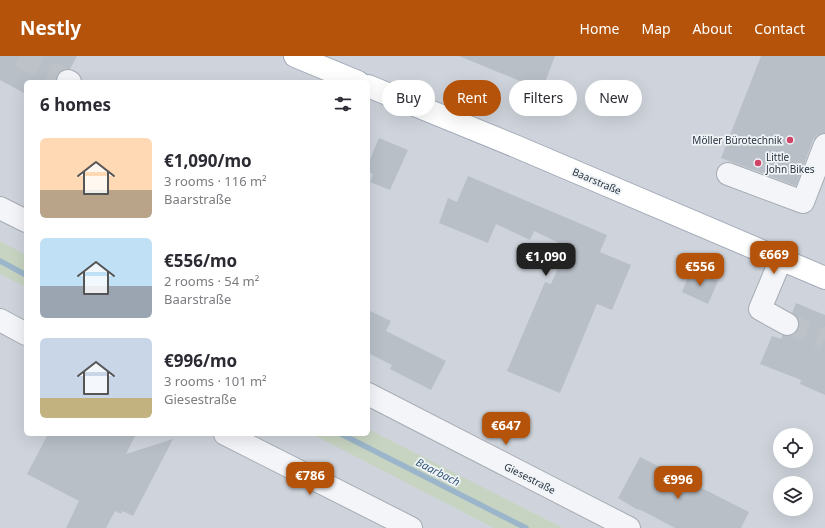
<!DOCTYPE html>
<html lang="en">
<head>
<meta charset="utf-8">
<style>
  body { margin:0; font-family:"Noto Sans",sans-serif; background:#f7f7f7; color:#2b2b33; height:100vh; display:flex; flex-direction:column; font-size:15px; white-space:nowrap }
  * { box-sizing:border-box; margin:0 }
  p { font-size:13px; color:#7c7c81 }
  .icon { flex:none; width:22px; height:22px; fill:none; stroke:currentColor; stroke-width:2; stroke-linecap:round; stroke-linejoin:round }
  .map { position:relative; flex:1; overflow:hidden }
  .details { position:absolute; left:24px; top:24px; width:346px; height:356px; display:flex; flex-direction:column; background:#fff; border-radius:6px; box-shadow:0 4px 16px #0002 }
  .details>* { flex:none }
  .top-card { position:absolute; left:382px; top:24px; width:380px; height:36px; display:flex; gap:8px }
  .tools { position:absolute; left:773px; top:372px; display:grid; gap:8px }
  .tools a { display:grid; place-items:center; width:40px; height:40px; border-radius:50%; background:#fff; box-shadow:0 4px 16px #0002; font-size:20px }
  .price { position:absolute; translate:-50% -34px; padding:0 9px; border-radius:8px; background:#b45309; color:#fff; font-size:13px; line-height:26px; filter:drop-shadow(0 1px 2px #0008) }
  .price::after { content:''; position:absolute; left:50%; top:24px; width:12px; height:9px; margin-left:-6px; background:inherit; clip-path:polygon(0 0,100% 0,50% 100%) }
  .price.selected { background:#222; color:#fff }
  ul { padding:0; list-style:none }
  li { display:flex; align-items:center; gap:12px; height:100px; padding:0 16px }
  li span { display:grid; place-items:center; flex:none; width:112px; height:80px; border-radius:6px; color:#555 }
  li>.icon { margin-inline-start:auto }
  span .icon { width:48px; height:48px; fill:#fffc; stroke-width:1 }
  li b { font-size:17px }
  h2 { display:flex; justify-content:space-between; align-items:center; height:48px; padding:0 16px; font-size:17px }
  .chip { padding:0 14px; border-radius:18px; background:#fff; box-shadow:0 4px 16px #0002; font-size:14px; line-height:36px }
  .chip.selected { background:#b45309; color:#fff }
  header { display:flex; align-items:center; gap:24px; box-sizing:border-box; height:56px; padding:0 20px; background:#b45309; color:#fff }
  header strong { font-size:19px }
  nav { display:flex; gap:22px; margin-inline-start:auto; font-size:14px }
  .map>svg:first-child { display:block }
</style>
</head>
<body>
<header>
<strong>Nestly</strong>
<nav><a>Home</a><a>Map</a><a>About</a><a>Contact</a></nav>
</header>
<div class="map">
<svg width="825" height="472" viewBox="0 0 825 472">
  <rect width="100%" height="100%" fill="#e1e5ea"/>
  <!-- built -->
  <path fill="#cfd4dc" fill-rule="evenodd" d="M0,0H825V472H0ZM26,26H368V378H26ZM780,379H806V405H780ZM780,427H806V453H780Z"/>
  <!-- green -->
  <g fill="#c8d4c2">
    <path d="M0,185L26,199V231L0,218Z"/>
    <path d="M368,373L563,472H494L312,378H368Z"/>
  </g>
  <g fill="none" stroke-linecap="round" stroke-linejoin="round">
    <!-- stream -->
    <g stroke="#9bb6ca" stroke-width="5.5">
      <path d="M0,205L26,219"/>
      <path d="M341,378L526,472"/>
    </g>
  </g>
  <!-- building -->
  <g fill="#b8bfc7">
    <path d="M0,0H77L70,13L61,14L57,19L56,26H26V38L0,24Z"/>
    <path d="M459,0H555L542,34Z"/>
    <path d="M761,0H825V77L817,79L813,84L796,130L721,102Z"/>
    <path d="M379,82L408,94L390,134L370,126L373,118L368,116V108Z"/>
    <path d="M468,120L607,179L600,196L631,209L612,254L597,248L560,337L507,315L545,226L551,228L565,196L556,192L559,187L534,175L530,184L496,168L488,187L439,167L448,142L457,146Z"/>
    <path d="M691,214L718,225L708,248L682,236Z"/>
    <path d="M796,247L825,259V339L800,328L801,324L760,308L772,280L781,283L783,279L788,280L793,279L798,274L799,268L798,262L792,257Z"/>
    <path d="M368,254L391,265L386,275L446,305L431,334L390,313L392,309L368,297Z"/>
    <path d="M48,378H136L126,398L173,383L133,460L122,455L121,458L115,455L106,472H66L79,445L27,418Z"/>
    <path d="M640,401L749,456L741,472H675L643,455L636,453L618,442Z"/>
  </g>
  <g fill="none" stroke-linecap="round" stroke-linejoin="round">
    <!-- minor-tunnel -->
    <g stroke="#bcc2c8" stroke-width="22" stroke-dasharray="22 11" stroke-linecap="butt">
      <path d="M20,0L68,25"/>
      <path d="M787,268L825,283"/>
    </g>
    <defs>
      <g id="minor">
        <path d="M68,25L70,26"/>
        <path d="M728,118L803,146L825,89"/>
        <path d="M0,152L26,165"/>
        <path d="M781,203L760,253L787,268"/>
        <path d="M0,264L26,278"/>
        <path d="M368,338L629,472"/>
        <path d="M225,378L411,472"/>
      </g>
      <g id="major">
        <path d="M295,0L358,26"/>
        <path d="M368,30L515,90L825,222"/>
      </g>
    </defs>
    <!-- minor casing -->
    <use href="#minor" stroke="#a6acb4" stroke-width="24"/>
    <!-- major casing -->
    <use href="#major" stroke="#a0aab6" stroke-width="24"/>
    <!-- minor -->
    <use href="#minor" stroke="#f4f5f8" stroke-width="22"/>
    <!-- major -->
    <use href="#major" stroke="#fff" stroke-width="22"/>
  </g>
  <!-- markers -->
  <g fill="#d04566" stroke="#f0f4f7" stroke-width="1.5">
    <circle cx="790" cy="84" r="4"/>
    <circle cx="758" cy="107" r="4"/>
  </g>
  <g text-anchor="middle" stroke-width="3.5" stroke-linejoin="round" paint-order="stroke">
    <!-- poi labels -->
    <g font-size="10" fill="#293442" stroke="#f0f4f7" text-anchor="end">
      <text x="782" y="88">Möller Bürotechnik</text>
      <text x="766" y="105" text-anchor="start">Little<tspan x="766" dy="12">John Bikes</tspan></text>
    </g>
    <!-- street labels -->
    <g font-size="10" fill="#293442" stroke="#f0f4f7">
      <text transform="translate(597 125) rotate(23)" y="4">Baarstraße</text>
      <text transform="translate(530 422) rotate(27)" y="4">Giesestraße</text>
    </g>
    <!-- water labels -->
    <g font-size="11" font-style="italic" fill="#325676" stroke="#f0f4f7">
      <text transform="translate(438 416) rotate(27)" y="4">Baarbach</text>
    </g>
  </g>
</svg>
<div class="tools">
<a><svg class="icon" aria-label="locate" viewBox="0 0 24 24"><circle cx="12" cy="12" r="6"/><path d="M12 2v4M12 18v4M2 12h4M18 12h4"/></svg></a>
<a><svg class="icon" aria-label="layers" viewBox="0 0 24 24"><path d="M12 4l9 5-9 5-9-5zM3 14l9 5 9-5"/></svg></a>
</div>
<b class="price" style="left:774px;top:219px">€669</b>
<b class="price selected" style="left:546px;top:221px">€1,090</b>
<b class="price" style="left:700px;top:231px">€556</b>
<b class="price" style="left:506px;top:390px">€647</b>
<b class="price" style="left:310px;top:440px">€786</b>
<b class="price" style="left:678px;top:444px">€996</b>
<div class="top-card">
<a class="chip">Buy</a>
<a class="chip selected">Rent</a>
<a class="chip">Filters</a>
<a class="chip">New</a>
</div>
<section class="details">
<h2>6 homes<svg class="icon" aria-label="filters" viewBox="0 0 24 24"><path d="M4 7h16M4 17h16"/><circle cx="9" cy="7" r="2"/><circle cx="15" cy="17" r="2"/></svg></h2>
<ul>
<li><span style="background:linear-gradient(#ffd9b3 65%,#b9a48a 0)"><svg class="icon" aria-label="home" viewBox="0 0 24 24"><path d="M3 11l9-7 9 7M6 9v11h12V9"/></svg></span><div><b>€1,090/mo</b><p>3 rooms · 116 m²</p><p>Baarstraße</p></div></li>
<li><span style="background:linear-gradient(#bfe0f5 60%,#9aa5b1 0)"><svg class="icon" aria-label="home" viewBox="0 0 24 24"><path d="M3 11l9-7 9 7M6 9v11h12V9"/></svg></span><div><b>€556/mo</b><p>2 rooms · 54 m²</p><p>Baarstraße</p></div></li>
<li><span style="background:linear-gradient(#c9d6e8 75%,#c2b280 0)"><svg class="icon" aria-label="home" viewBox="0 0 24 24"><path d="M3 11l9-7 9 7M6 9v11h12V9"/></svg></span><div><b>€996/mo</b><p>3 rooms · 101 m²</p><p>Giesestraße</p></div></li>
</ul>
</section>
</div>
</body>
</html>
